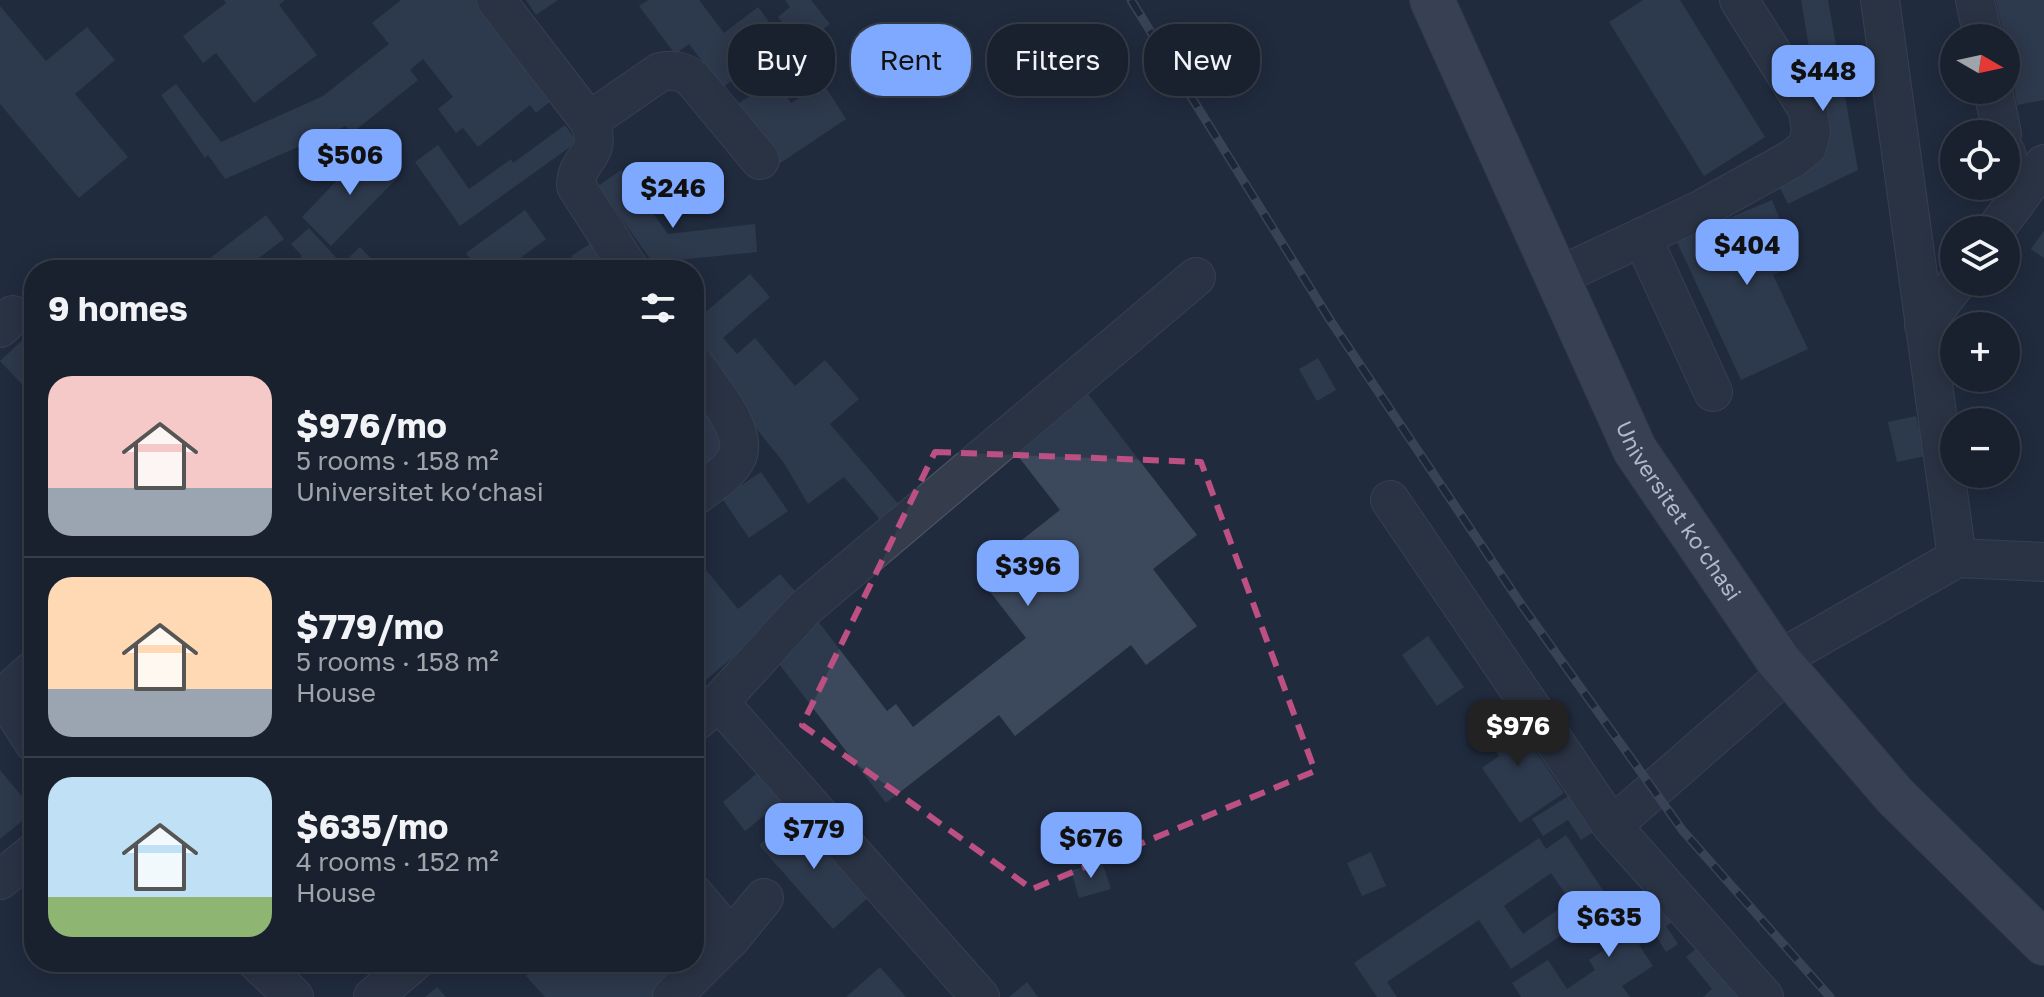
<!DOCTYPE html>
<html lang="en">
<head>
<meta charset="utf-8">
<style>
  body { margin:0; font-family:"Golos Text",sans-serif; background:#222836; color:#f1f3f6; height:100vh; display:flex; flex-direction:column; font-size:30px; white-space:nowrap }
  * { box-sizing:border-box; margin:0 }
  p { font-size:26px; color:#9fa3aa }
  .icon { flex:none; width:44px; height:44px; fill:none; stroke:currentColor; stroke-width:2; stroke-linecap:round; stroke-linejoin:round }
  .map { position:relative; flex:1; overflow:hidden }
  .sheet { position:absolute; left:24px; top:260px; width:680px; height:712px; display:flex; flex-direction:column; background:#19202e; border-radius:32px; box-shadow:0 4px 20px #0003,0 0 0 2px #373e4a }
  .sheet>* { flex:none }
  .top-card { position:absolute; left:728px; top:24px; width:760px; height:72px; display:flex; gap:16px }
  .needle { width:52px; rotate:99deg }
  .controls { position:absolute; left:1940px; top:24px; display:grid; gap:16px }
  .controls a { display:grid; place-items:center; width:80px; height:80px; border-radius:50%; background:#19202e; box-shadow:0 4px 20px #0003,0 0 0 2px #373e4a; font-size:40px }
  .price { position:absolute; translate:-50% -68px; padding:0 18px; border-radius:16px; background:#7fa8ff; color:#111; font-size:26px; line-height:52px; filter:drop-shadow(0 2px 4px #0008) }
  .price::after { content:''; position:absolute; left:50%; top:48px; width:24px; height:18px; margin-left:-12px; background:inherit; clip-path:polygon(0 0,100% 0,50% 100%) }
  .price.on { background:#222; color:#fff }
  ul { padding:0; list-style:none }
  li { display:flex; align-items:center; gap:24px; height:200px; padding:0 24px }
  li+li { border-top:2px solid #373e4a }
  li span { display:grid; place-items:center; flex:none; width:224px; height:160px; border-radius:24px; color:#555 }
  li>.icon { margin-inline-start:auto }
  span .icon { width:96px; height:96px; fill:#fffc; stroke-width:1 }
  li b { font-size:34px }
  h2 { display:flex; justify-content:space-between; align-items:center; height:96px; padding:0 24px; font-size:34px }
  .chip { padding:0 28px; border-radius:32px; background:#19202e; box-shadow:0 4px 20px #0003,0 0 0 2px #373e4a; font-size:28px; line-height:72px }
  .chip.on { background:#7fa8ff; color:#111 }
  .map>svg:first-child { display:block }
</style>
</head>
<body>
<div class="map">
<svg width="2044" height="997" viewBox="0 0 2044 997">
  <rect width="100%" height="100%" fill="#212b3e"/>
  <!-- building -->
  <g fill="#3c495d" fill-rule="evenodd">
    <path d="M224,0H285L279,5L317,55L254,103L216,53L203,63L183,36L226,3Z"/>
    <path d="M401,0H480L552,100L536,113L530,105L478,147L463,128L456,133L438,109L453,97L423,59L410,70L418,80L352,133L346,126L225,179L208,155L205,158L161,95L176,84L221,142L323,96L389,44L372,23Z"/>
    <path d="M526,0H558L536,15Z"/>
    <path d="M648,0H699L724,33L758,7L784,42L722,88L689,44L675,54L639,6Z"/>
    <path d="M785,0H811L830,24L793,53L784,42L793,36L778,17L790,7Z"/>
    <path d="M1643,0H1680L1765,137L1704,176L1609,22Z"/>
    <path d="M1801,0H1828L1858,170L1788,204L1776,180L1824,137Z"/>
    <path d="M1996,0H2044V100L2017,105L2006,38H2004Z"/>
    <path d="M0,6L46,61L87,27L115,60L75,94L128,157L79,198L0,104Z"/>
    <path d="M776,79L791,103L823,83L846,119L776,166L736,105Z"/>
    <path d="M565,125L577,142L460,226L415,162L438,145L469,189L511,159L513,163Z"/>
    <path d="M364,152L376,164L382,158L400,175L331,246L302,217Z"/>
    <path d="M621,170L668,234L755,224L757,252L678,260L663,270H658L598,186Z"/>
    <path d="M1772,200L1798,264L1773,275L1808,349L1741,380L1676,240Z"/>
    <path d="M525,210L546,239L504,270H478L466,253Z"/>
    <path d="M266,215L284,239L243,270H211L205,262Z"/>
    <path d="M309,228L342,264L360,247L382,270H288L302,256L291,244Z"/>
    <path d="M2044,231V258L2031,249Z"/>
    <path d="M590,244L606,270H579L571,256Z"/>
    <path d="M750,274L770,297L723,338L737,354L755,338L795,386L825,360L859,399L830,424L901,507L882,522L844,477L808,504L784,463L694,352V322Z"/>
    <path d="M32,331L34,391L31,394L0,361Z"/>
    <path d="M1318,358L1336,390L1317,401L1299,369Z"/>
    <path d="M1088,394L1197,535L1153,569L1197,626L1146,665L1131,645L1015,736L999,715L886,803L769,651L814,616L887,711L896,704L913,727L1026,638L977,575L1060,510L1014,451Z"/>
    <path d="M694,397L736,449L694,484Z"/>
    <path d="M1916,416L1925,456L1897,462L1888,422Z"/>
    <path d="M761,472L788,511L749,538L722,498Z"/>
    <path d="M707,571L738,609L780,574L802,599L694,690V582Z"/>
    <path d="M1428,636L1464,687L1437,706L1402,655Z"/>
    <path d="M1506,707L1564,793L1520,823L1482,768L1499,756L1479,725Z"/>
    <path d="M0,770L34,811L0,839Z"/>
    <path d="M761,770L785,799L745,831L723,802Z"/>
    <path d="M1578,790L1602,827L1581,840L1568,820L1543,836L1532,819Z"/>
    <path d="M795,813L869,897L833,929L759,845Z"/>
    <path d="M1566,835L1611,902L1511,969L1479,920L1387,982L1397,997H1377L1354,963L1539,838L1546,849ZM1551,873L1570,901L1523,934L1504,906Z"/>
    <path d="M1371,852L1386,886L1362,896L1347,863Z"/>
    <path d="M1102,862L1111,889L1079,898L1071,871Z"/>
    <path d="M1668,895L1681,916L1666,926L1678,944L1666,952L1655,934L1639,945L1653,966L1622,986L1630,997H1521L1512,983L1548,960L1567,989L1595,970L1589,960L1612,945L1606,936Z"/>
    <path d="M1708,939L1748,989L1738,997H1703L1712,989L1686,957Z"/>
    <path d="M267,962H309L287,983Z"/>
    <path d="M541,962H695L655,997H545L526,976Z"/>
    <path d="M880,967L906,997H846Z"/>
    <path d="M1027,982L1038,997H1009Z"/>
    <path d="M437,987L446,997H425Z"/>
  </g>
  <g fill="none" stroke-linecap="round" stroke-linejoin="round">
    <defs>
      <g id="minor">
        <path d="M496,0L589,121C605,157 576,156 576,186L630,270"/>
        <path d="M1880,0L1957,558"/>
        <path d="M1975,0L1983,38"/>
        <path d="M1993,90L2002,134"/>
        <path d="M589,121L660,72C673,69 681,71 692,78L760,160"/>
        <path d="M2006,153L2016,202"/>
        <path d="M1995,230L2044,164"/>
        <path d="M1642,237L1713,392"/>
        <path d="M1557,277L1700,210L1792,159L1807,147L1811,132L1808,110L1739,0"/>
        <path d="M1924,325L1957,282"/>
        <path d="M0,328L13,315"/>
        <path d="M694,364C709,387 751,432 736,459C727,475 708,486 694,497"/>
        <path d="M1390,500L1612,826"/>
        <path d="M1778,660L1957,558L2044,562"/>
        <path d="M34,669L4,696L34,743"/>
        <path d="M719,702L805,608L1196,277"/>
        <path d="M694,723L719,702L980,997"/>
        <path d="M0,880L34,852"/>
        <path d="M694,894L731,938"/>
        <path d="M257,962L294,997"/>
        <path d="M373,997L414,962"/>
        <path d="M672,997L731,938L764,898"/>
        <path d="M1764,997L1612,826L1788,672"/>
      </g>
      <g id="major">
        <path id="s1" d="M1432,0L1635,450L1778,660L1895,796L2044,943"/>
      </g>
    </defs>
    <!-- minor casing -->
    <use href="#minor" stroke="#505868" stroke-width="40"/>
    <!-- major casing -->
    <use href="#major" stroke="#3e4656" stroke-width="46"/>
    <!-- minor -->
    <use href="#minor" stroke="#353d4d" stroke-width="38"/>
    <!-- major -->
    <use href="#major" stroke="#535c6e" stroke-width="44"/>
    <defs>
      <path id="rail" d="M1131,0L1330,320L1523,607L1683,831L1830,997"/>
    </defs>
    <!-- rail casing -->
    <use href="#rail" stroke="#566175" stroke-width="9"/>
    <!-- rail -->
    <use href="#rail" stroke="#1a2232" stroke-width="6" stroke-dasharray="18" stroke-linecap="butt"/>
  </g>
  <!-- marked area -->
  <path d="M0 0H2044V997H0ZM935,452L1201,462L1315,771L1032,889L802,725Z" fill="#212b3e" fill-opacity=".55" fill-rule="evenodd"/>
  <path fill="none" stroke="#bc5082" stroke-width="6" stroke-dasharray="16 10" stroke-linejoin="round" d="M935,452L1201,462L1315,771L1032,889L802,725Z"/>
  <g text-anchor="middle" stroke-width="8" stroke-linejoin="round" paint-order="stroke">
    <!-- street labels -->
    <g font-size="22" fill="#b0b8c9" stroke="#1a2232">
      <text dy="8" stroke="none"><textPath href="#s1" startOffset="568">Universitet kо‘chasi</textPath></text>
    </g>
  </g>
</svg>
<div class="controls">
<a><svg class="needle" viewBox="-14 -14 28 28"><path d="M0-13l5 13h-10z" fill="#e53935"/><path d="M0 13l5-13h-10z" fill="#9fa3aa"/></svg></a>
<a><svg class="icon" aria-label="locate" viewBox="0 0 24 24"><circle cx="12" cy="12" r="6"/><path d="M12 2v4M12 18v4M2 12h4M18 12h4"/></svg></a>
<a><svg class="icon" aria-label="layers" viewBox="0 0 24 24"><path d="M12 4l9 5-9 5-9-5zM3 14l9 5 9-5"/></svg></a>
<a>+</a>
<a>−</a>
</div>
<b class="price" style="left:1823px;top:113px">$448</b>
<b class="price" style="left:350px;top:197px">$506</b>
<b class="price" style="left:673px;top:230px">$246</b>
<b class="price" style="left:1747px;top:287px">$404</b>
<b class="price" style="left:1028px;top:608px">$396</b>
<b class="price on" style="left:1518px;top:768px">$976</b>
<b class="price" style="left:814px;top:871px">$779</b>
<b class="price" style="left:1091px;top:880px">$676</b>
<b class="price" style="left:1609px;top:959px">$635</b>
<div class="top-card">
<a class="chip">Buy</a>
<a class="chip on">Rent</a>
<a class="chip">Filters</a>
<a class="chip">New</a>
</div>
<section class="sheet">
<h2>9 homes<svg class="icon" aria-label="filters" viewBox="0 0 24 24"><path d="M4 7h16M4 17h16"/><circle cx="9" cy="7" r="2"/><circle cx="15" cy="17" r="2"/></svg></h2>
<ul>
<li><span style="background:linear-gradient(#f6c9c9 70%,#9aa5b1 0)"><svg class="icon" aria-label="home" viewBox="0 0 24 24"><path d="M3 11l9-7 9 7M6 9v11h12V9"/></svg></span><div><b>$976/mo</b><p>5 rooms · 158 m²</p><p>Universitet kо‘chasi</p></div></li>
<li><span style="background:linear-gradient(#ffd9b3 70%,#9aa5b1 0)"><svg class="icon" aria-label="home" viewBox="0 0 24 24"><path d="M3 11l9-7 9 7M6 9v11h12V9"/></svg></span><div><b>$779/mo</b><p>5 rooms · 158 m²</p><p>House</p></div></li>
<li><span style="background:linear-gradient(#bfe0f5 75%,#8fb573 0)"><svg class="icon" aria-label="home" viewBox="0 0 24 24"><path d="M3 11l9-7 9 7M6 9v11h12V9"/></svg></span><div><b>$635/mo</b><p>4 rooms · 152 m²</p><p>House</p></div></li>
</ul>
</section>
</div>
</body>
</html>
